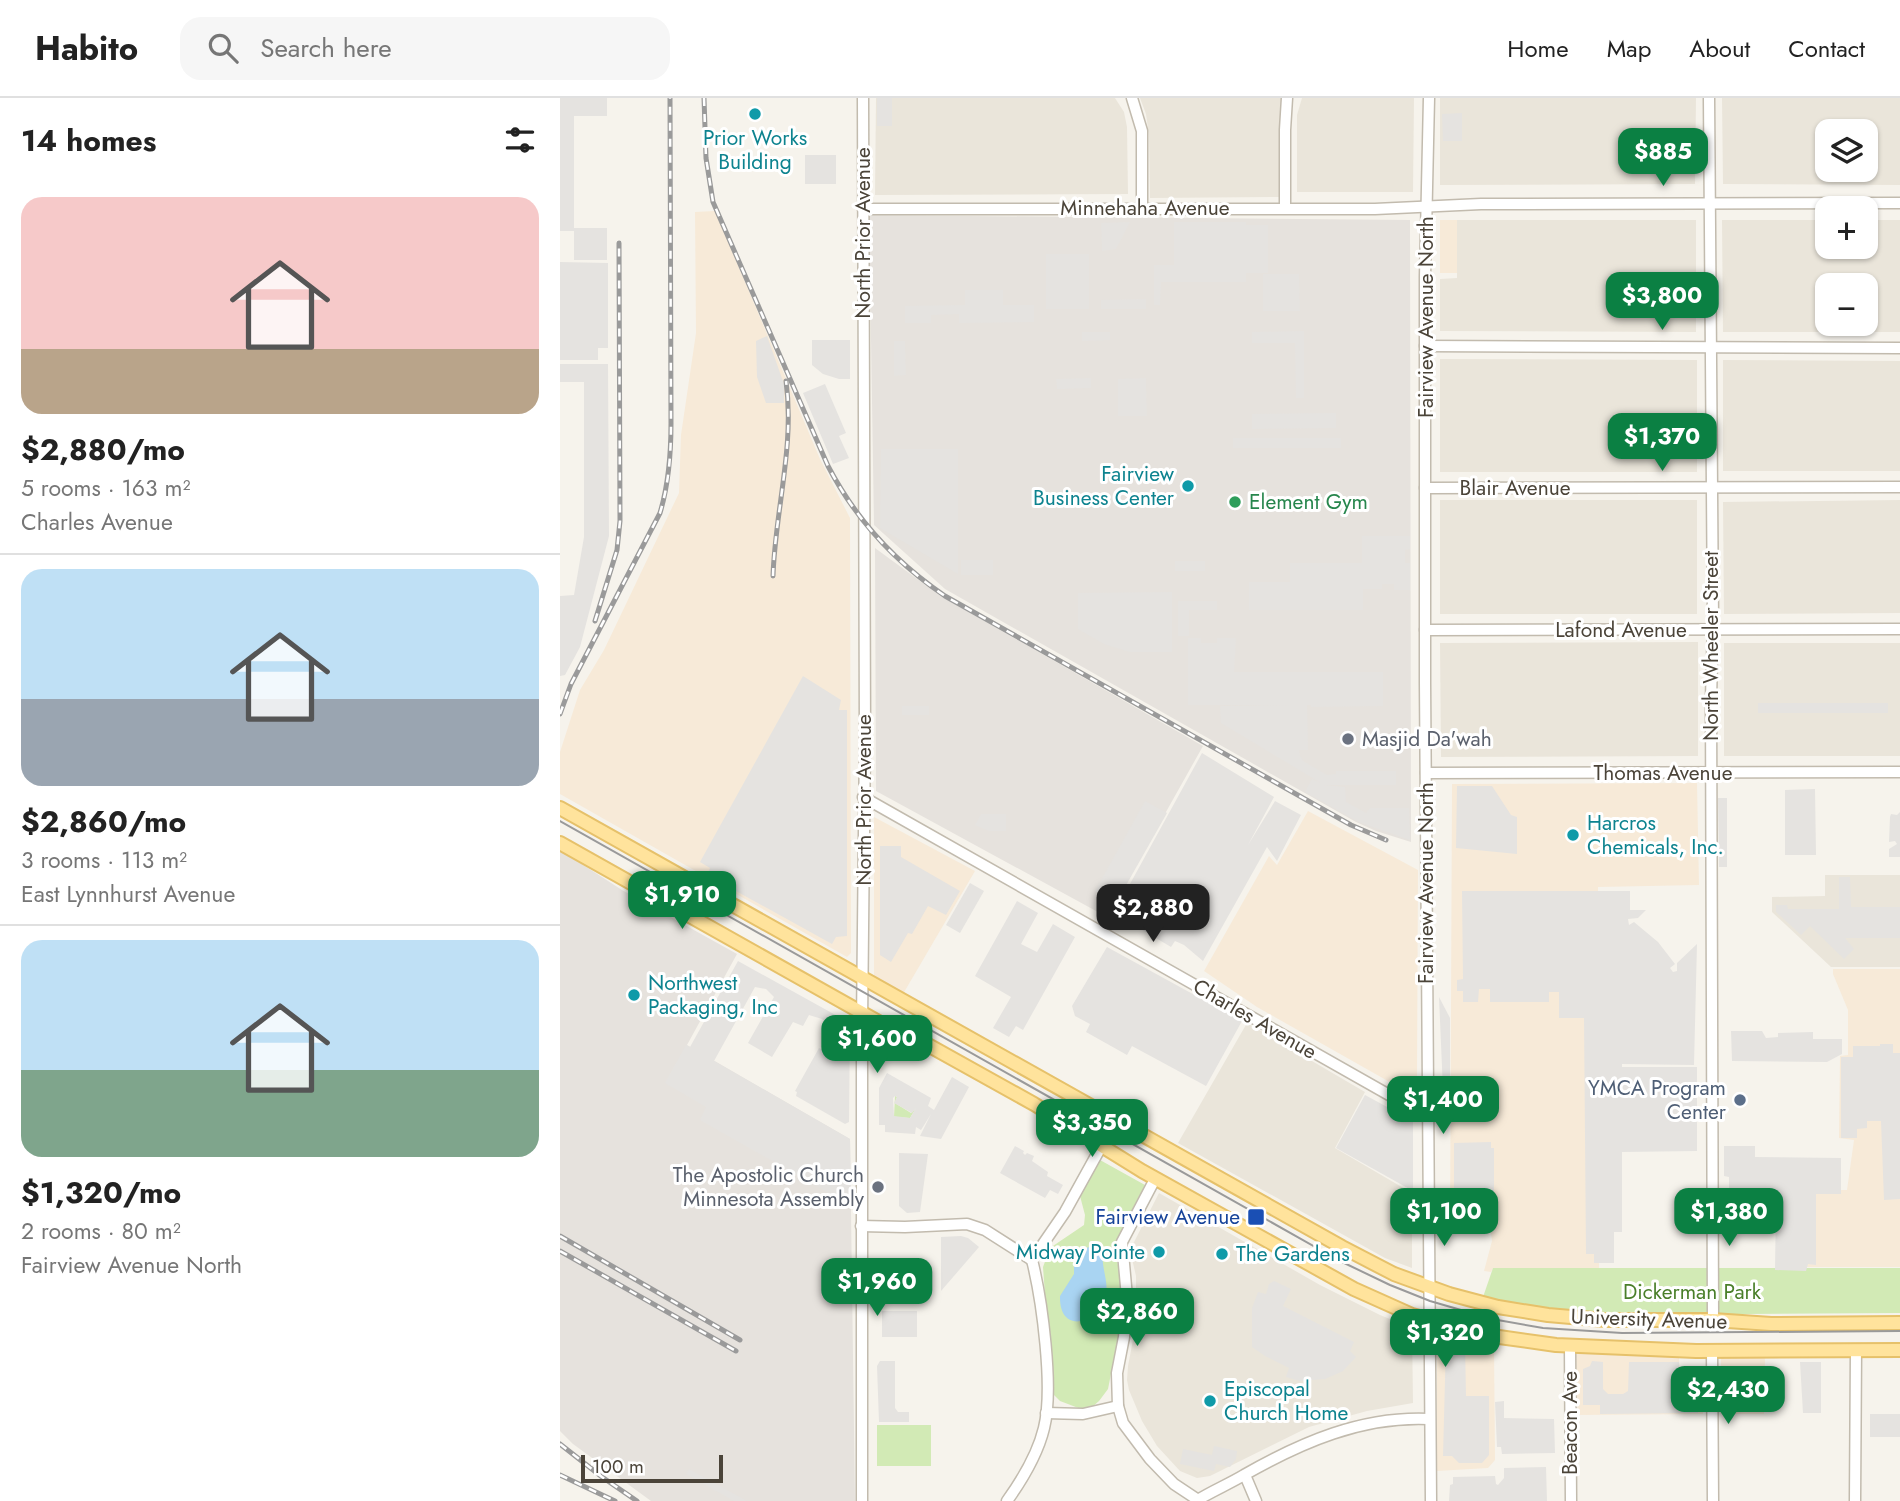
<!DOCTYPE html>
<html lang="en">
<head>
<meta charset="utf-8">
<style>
  body { margin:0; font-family:Jost,sans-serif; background:#f6f6f6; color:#222; height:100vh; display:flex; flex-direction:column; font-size:26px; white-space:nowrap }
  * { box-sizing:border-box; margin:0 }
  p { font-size:23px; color:#767676 }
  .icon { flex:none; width:38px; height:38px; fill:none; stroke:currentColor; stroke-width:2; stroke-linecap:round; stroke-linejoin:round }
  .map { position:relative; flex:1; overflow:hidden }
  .drawer { display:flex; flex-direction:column; background:#fff; width:560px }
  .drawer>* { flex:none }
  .tools { position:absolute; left:1255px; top:21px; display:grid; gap:14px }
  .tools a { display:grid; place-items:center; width:63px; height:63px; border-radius:14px; background:#fff; box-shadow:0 2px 5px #0004; font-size:35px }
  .scale { position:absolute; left:21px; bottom:18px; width:142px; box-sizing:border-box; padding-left:7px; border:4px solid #4b4439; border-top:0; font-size:19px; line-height:24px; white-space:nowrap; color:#4b4439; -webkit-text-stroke:5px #fff; paint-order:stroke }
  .price { position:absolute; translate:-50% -60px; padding:0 16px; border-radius:14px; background:#0b8043; color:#fff; font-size:23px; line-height:46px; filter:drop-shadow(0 2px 4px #0008) }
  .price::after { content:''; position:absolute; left:50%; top:42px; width:21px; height:16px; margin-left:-10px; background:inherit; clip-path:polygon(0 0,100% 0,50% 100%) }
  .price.active { background:#222; color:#fff }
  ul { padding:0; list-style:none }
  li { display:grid; align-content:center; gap:14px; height:371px; padding:0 21px }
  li+li { border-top:2px solid #e0e0e0 }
  li span { display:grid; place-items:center; height:217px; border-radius:21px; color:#555 }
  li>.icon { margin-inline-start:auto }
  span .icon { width:126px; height:126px; fill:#fffc; stroke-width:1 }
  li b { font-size:30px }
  h2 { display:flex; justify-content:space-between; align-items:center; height:84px; padding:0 21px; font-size:30px }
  header { display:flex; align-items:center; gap:42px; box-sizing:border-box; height:98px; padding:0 35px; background:#fff; border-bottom:2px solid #e0e0e0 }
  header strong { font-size:33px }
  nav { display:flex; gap:38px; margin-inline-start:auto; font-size:24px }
  .search { width:490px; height:63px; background:#f6f6f6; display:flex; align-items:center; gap:18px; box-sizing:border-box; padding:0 24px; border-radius:21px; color:#767676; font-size:26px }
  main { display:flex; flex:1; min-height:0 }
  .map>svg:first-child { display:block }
</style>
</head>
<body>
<header>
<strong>Habito</strong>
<div class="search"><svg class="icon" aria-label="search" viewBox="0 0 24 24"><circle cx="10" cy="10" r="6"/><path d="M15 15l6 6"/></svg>Search here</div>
<nav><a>Home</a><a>Map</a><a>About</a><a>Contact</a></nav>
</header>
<main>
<section class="drawer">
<h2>14 homes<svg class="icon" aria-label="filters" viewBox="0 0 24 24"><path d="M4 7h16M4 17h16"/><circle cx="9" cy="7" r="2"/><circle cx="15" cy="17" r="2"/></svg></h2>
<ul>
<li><span style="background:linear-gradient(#f6c9c9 70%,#b9a48a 0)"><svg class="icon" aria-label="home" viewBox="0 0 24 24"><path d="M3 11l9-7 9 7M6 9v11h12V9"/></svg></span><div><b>$2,880/mo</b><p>5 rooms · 163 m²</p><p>Charles Avenue</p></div></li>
<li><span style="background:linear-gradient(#bfe0f5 60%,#9aa5b1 0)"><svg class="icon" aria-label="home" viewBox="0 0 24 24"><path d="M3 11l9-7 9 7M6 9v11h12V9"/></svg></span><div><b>$2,860/mo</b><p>3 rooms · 113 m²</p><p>East Lynnhurst Avenue</p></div></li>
<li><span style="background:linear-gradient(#bfe0f5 60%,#7fa58c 0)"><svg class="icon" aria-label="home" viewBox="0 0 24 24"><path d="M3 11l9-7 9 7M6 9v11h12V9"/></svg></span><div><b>$1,320/mo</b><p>2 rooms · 80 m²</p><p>Fairview Avenue North</p></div></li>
</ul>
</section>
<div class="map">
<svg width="1340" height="1403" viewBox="0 0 1340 1403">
  <rect width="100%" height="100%" fill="#f6f3ec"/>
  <!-- residential -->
  <g fill="#eae5da" fill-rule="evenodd">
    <path d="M316,0H555L564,14L567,29L568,96L315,97Z"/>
    <path d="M580,0H722L719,99L590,100L589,37L586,16Z"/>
    <path d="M742,0H854L853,94H737V17Z"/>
    <path d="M880,0H1136L1135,86L880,87Z"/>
    <path d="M1162,0H1340V87L1163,86ZM1267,33H1306V72H1267Z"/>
    <path d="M897,122H1136V234L880,233V181L897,180Z"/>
    <path d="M1162,122H1267V149H1306V122H1340V234H1163ZM1267,187H1306V226H1267Z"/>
    <path d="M880,261L1137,262V374H880Z"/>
    <path d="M1163,262L1340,263V373H1163Z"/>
    <rect x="880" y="402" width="257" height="114"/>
    <path d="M1340,402V515L1164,516L1163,404Z"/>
    <path d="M1138,544V658L881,659L880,545Z"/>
    <rect x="1164" y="545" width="176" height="113"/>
    <path d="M1265,777H1340V869H1271L1212,814V799L1265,798Z"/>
    <path d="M687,925L805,994L775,1050L852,1095V1170L825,1160L618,1045Z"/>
    <path d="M599,1095L760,1187L820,1217L852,1230L853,1305L807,1313L749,1329L650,1378L637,1380L620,1373L597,1348L582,1323L569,1292L567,1282L568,1268L576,1226V1178L570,1152Z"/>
  </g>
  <!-- commercial -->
  <g fill="#f7ead8">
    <path d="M155,113L260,361L290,420L291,855L287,859L0,696V654L20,592L44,552L119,395L121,337L136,235L135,114Z"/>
    <rect x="880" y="122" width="17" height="53"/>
    <path d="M1137,685L1139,787L1038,789L1039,1170H933L931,1174L924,1173L932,1143L931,1135L890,1136L892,686Z"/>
    <path d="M748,713L858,772L857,979L855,987L842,991L697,909L644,873L709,758L717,767Z"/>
    <path d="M314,719L415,773L343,896L314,882Z"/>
    <path d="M1273,871H1340V1169H1243L1242,1092H1287L1294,1042L1279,1040L1280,958L1288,957V912L1273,876Z"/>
    <path d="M881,1231L934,1245L935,1362L928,1370L877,1373V1240Z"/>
    <path d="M1016,1252L1119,1259L1120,1293H1142L1143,1316L1017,1317Z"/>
    <path d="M1161,1259H1205L1204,1316H1161Z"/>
  </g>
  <!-- industrial -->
  <g fill="#e6e2dd">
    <path d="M309,117L850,122L851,744L816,733L796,724L385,491L314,427Z"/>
    <path d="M315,450L379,497L643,648L547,819L316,693Z"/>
    <path d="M0,752L62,792L177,856L127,947L290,1041L295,1403H91L13,1346L0,1333Z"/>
  </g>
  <!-- green -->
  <g fill="#d2eab5">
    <path d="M335,998L337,999L335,1005L351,1015L356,1010L350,1020L334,1019Z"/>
    <path d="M540,1062L585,1087L557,1141L556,1155L560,1180L561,1225L548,1291L539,1303L532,1309L521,1311L500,1303L492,1295L483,1169L490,1150L524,1127L525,1117L520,1098Z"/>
    <path d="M933,1170H1340V1215L1050,1217L1011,1215L923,1199Z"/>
    <rect x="317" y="1327" width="54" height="41"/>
  </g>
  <!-- parking -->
  <g fill="#e5e3e0" fill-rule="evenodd">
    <path d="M0,0H47V18H14V130H47V162H14V133H0Z"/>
    <rect x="317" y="0" width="15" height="28"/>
    <path d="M902,15V43H883L882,16Z"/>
    <rect x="245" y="57" width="31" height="29"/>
    <path d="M570,124L556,151L542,153L541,125Z"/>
    <path d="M614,124H686V127H708V175H686V184H601L600,207H594V167H614Z"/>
    <rect x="486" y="156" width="43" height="55"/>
    <path d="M0,164L48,165V250H38V262H0Z"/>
    <path d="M703,176H739L740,213H703Z"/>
    <path d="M405,192H443V207H474V224L399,225V216L371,217V225H345V208L405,207Z"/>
    <path d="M586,201V211H541V202Z"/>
    <path d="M744,233V300H736L735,245H692V234Z"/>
    <path d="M522,234H550V242L522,243Z"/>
    <path d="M207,238L224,286V305H206L197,279L196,243Z"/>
    <path d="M252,242H290V281H279L263,276L252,267Z"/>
    <path d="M334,243H345L346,277L334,278Z"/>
    <path d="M0,266H48L49,438L20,549L5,577L0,578V498L14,497L24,439V284H0Z"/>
    <path d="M531,280V290L497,291L496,281Z"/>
    <path d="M586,280L587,318H558V281Z"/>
    <path d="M265,286L286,335L279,338L289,360L273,366L243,295Z"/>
    <path d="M776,315V330L692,331V316Z"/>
    <rect x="673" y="340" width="108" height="10"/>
    <path d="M321,351H398V476L320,430Z"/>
    <path d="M802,438H850V451L845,452V465H850V492H834V486H822V491H803V512H689V484H730V465H802Z"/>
    <rect x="401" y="462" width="32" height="15"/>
    <rect x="615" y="463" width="30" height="10"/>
    <path d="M612,494V554H570L544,546L518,531V495Z"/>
    <path d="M618,503H657V512H629V538H618Z"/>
    <path d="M628,540H641V545H657V540H676L674,574H823V608L751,609V607H747L748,652H739L740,658L743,663L767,677L776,676V673H836V687H763L785,689L786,704L806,715L810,710H849L850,742L799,724L745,694L752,681L761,685L661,625L660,608L732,607H628Z"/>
    <path d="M243,578L281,602L279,612H287V838L276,839L272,846L147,777L150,770L140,764Z"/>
    <rect x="1198" y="605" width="130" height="10"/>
    <rect x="342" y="608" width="27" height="9"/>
    <path d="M642,655L714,699L688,747L715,703L741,717L717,763L707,749L643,863L624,847L615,843L611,849L554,815Z"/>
    <path d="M897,688H932L951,717L957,719V756L896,750Z"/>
    <path d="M1255,691L1256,757H1225V692Z"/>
    <path d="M1158,700H1167V769H1159Z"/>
    <path d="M585,703L607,715L556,805L535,793Z"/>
    <path d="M1340,714V759H1329V751L1337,746L1335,743L1329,744L1330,719L1331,716L1337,717Z"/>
    <path d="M421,716H446V733H429L415,727Z"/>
    <path d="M320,748H341V759L400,793L386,817L368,808L352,836L348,835L331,864L320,857Z"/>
    <path d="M1279,779H1290L1291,809H1340V840H1285L1294,851L1284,861L1250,828L1241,837L1216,814V807H1227L1228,811H1279Z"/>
    <path d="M410,785L424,793L400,835L386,827Z"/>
    <path d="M902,793H1070V812H1086L1078,820L1068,821L1069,827L1074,824L1098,844L1115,866L1110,870L1113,874L1117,873V865L1137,846L1134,967L1062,966V969H1137V1053L1062,1054V1134H1054V1165H1034V1156H1026L1024,920H999V894H989V904H930V891H919L918,904H903V893H897V882L903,881Z"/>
    <path d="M457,803L478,815L461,846L477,854L493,826L515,839L463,932L456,928L449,939L433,930L451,899L415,878Z"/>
    <path d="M547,849L682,923L646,988L572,948L567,957L526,934L530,926L515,918L512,908Z"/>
    <path d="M178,863L290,925L289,1024L285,1026L236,998L237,994L235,993L259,950L266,953L272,952L271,929L262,921L249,917L243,928L233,924L212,959L188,945L214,899L206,891L195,889L154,963L290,1041L291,1099H276L140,1022L146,1009L105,985L126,947L130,949Z"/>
    <path d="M879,899L890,920V982L883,992Z"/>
    <path d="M1171,933H1202L1206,940L1218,939V935L1253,934V941H1282V956L1267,964L1172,963Z"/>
    <path d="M1320,946H1333V955H1340V1101L1324,1102L1321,1023H1307V1030L1297,1031V1040H1281V959H1293V948H1320Z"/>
    <path d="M327,975L371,1000L368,1008L374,1012L392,979L409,989L381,1041L360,1038L371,1016L361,1032L356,1029L355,1036L325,1034V1027H319V990ZM335,998L337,999L334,1005L352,1015L356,1010L350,1020L334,1018L333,1000Z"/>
    <path d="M805,997L853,1023V1093L776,1050Z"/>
    <path d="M931,1044V1050H934V1125H922V1134H894V1045Z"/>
    <path d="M455,1048L464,1053L463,1055L465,1057L467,1055L474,1058L472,1063L488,1074L487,1078L503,1087L498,1096L490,1092L485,1100L440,1075Z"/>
    <path d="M1164,1048H1195V1059L1281,1060V1096H1256V1167L1248,1166L1246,1173L1215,1172L1216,1105L1169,1103V1079L1164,1078Z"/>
    <path d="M339,1055L368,1056L360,1114L347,1115L339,1108Z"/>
    <path d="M401,1138L408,1140L419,1149L381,1193V1139Z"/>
    <path d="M714,1183L731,1191L723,1208L794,1244L790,1253L796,1259L783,1273L765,1281L740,1283L726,1279L729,1270L705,1258L692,1249V1210L698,1194L706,1196L709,1186Z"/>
    <rect x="322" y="1213" width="35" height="26"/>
    <path d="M886,1244H905L906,1298H929V1357L922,1365H899L892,1358H883Z"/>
    <path d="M320,1263H335V1310L338,1314H349V1324H319L317,1268Z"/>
    <path d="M1032,1263L1043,1264V1291L1048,1296H1063L1068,1293L1069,1264H1119L1120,1295H1138V1315L1040,1316V1307H1023V1271L1030,1268Z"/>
    <path d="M1240,1264H1261V1315H1243Z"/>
    <path d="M944,1303V1320L994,1321L995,1355L942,1356L941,1349H937L935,1304Z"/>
    <rect x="1310" y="1316" width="30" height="23"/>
    <path d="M654,1348L677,1353L676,1361L670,1369L656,1366L654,1373L620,1366L623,1351L652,1357Z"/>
    <path d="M986,1369L987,1403H889L890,1387L893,1386V1379L935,1378L936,1386L938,1387L944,1380V1370Z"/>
    <path d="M129,1371L187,1403H174L126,1376Z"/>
  </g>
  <!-- water -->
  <path fill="#a9d4f2" d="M529,1149L543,1156C541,1171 550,1185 545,1200C534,1228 499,1235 500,1198L514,1176V1155Z"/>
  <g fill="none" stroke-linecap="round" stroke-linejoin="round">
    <defs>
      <g id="minor">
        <path d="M572,0L582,33V110"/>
        <path d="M869,0L865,179V584L871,1403"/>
        <path d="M1149,0L1153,523L1151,601L1153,1222"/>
        <path d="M725,110V32L727,0"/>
        <path d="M303,111H815L921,106L1340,105"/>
        <path d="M865,248L1340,250"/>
        <path d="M865,390L1340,389"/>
        <path d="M865,532L1340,531"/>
        <path d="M866,675L1340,674"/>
        <path d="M303,699L868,1019"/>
        <path d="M595,1081L562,1144L567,1199L564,1239L557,1275L558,1308L563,1325L590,1361L614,1386L638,1402"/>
        <path d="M301,1128L345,1129L407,1126L425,1132L472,1162"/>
        <path d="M472,1162L505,1114L542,1047"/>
        <path d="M1010,1248L1011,1403"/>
        <path d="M1152,1253L1153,1403"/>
        <path d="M486,1315L523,1316L558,1308"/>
        <path d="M685,1377L696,1403"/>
        <path d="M302,1403V926L305,640L303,0"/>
        <path d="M447,1403C462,1382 478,1355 484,1330C494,1290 482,1202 472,1162"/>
        <path d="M636,1403C652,1393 669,1386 684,1377C742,1344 802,1318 869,1321"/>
        <path d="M1295,1403L1296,1252"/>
      </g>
      <g id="major">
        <path d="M0,710L782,1149L834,1176L889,1196L938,1209L988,1217L1045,1222H1153L1211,1226L1340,1225"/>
        <path d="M0,745L322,926L359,942L474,1006L582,1073L794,1191L852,1217L932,1238L996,1247L1136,1253L1340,1252"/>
      </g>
    </defs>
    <!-- minor casing -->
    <use href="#minor" stroke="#c2bbae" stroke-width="13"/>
    <!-- major casing -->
    <use href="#major" stroke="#e6c16a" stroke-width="16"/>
    <!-- minor -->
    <use href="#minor" stroke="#fff" stroke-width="10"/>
    <!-- major -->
    <use href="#major" stroke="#ffe39c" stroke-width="12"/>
    <!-- tram -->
    <path stroke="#9a9a9a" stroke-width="2" d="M0,723L780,1163L830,1187L870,1203L932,1221L983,1230L1062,1235L1340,1233"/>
    <defs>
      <g id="rail">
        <path d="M144,0L146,60L153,104L268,368C296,422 335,464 385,498L791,727L826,742"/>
        <path d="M213,478C215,413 235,348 226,283"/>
        <path d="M35,523L57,452L60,423L59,145"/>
        <path d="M0,616L11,586L100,415C109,385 111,356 111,325L110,0"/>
        <path d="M0,1138L180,1242"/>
        <path d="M0,1153L176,1253"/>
        <path d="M0,1346L42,1379L77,1403"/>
        <path d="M0,1377L55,1403"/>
      </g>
    </defs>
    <!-- rail casing -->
    <use href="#rail" stroke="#9a9a9a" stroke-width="5"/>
    <!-- rail -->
    <use href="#rail" stroke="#fff" stroke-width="2.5" stroke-dasharray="8" stroke-linecap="butt"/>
  </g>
  <!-- markers -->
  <g fill="#0f9aa8" stroke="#fff" stroke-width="2.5">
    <circle cx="195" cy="16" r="7"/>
    <circle cx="628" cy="388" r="7"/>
    <circle cx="1013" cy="737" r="7"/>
    <circle cx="74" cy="897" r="7"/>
    <circle cx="599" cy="1154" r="7"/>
    <circle cx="662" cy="1156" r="7"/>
    <circle cx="650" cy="1303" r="7"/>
  </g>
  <circle fill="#2e9e5b" stroke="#fff" stroke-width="2.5" cx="675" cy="404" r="7"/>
  <g fill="#6b7280" stroke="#fff" stroke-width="2.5">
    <circle cx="788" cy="641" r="7"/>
    <circle cx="318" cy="1089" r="7"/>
  </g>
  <circle fill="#5c6f8a" stroke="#fff" stroke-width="2.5" cx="1180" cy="1002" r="7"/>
  <rect fill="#1a4fb4" stroke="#fff" stroke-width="2.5" x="687" y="1110" width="18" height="18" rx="3.5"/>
  <g text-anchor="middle" stroke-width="6" stroke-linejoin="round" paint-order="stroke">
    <!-- culture labels -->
    <g font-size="21" fill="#0d838f" stroke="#fff" text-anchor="start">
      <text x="195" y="47" text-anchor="middle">Prior Works<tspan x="195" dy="24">Building</tspan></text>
      <text x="614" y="383" text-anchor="end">Fairview<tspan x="614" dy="24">Business Center</tspan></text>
      <text x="1027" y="732">Harcros<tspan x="1027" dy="24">Chemicals, Inc.</tspan></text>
      <text x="88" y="892">Northwest<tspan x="88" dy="24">Packaging, Inc</tspan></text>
      <text x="585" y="1161" text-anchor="end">Midway Pointe</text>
      <text x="676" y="1163">The Gardens</text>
      <text x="664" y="1298">Episcopal<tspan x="664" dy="24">Church Home</tspan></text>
    </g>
    <!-- street labels -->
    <g font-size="21" fill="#4b4439" stroke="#fff">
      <text x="585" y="117">Minnehaha Avenue</text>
      <text transform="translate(303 135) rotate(-90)" y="7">North Prior Avenue</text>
      <text transform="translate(866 219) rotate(-90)" y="7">Fairview Avenue North</text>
      <text x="955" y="397">Blair Avenue</text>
      <text x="1061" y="539">Lafond Avenue</text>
      <text transform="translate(1151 548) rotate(-90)" y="7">North Wheeler Street</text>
      <text x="1103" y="682">Thomas Avenue</text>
      <text transform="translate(304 702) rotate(-90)" y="7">North Prior Avenue</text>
      <text transform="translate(866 785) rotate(-90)" y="7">Fairview Avenue North</text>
      <text transform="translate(695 921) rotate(30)" y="7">Charles Avenue</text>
      <text transform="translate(1089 1221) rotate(2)" y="7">University Avenue</text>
      <text transform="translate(1010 1325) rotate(-90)" y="7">Beacon Ave</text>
    </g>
    <!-- leisure labels -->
    <g font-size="21" fill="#27864d" stroke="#fff" text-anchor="start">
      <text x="689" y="411">Element Gym</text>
    </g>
    <!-- worship labels -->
    <g font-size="21" fill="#5b616d" stroke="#fff" text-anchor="start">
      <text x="802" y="648">Masjid Da'wah</text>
      <text x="304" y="1084" text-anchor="end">The Apostolic Church<tspan x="304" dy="24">Minnesota Assembly</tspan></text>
    </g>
    <!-- service labels -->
    <g font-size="21" fill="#4e5e75" stroke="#fff" text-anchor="end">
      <text x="1166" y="997">YMCA Program<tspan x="1166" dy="24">Center</tspan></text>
    </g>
    <!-- transit labels -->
    <g font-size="21" fill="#164399" stroke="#fff" text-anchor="end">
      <text x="680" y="1126">Fairview Avenue</text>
    </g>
    <!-- park labels -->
    <g font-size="21" fill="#4a7f2a" stroke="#fff">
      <text x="1132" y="1201">Dickerman Park</text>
    </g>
  </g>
</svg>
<div class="tools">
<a><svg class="icon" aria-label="layers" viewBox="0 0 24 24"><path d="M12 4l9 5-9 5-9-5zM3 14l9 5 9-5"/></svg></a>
<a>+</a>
<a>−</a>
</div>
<div class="scale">100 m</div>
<b class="price" style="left:1103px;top:90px">$885</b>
<b class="price" style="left:1102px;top:234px">$3,800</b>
<b class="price" style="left:1102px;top:375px">$1,370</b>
<b class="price" style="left:122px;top:833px">$1,910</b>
<b class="price active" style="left:593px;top:846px">$2,880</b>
<b class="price" style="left:317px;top:977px">$1,600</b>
<b class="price" style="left:883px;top:1038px">$1,400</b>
<b class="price" style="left:532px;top:1061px">$3,350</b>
<b class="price" style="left:884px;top:1150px">$1,100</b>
<b class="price" style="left:1169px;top:1150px">$1,380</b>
<b class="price" style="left:317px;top:1220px">$1,960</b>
<b class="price" style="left:577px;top:1250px">$2,860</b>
<b class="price" style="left:885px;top:1271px">$1,320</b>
<b class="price" style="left:1168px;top:1328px">$2,430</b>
</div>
</main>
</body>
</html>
